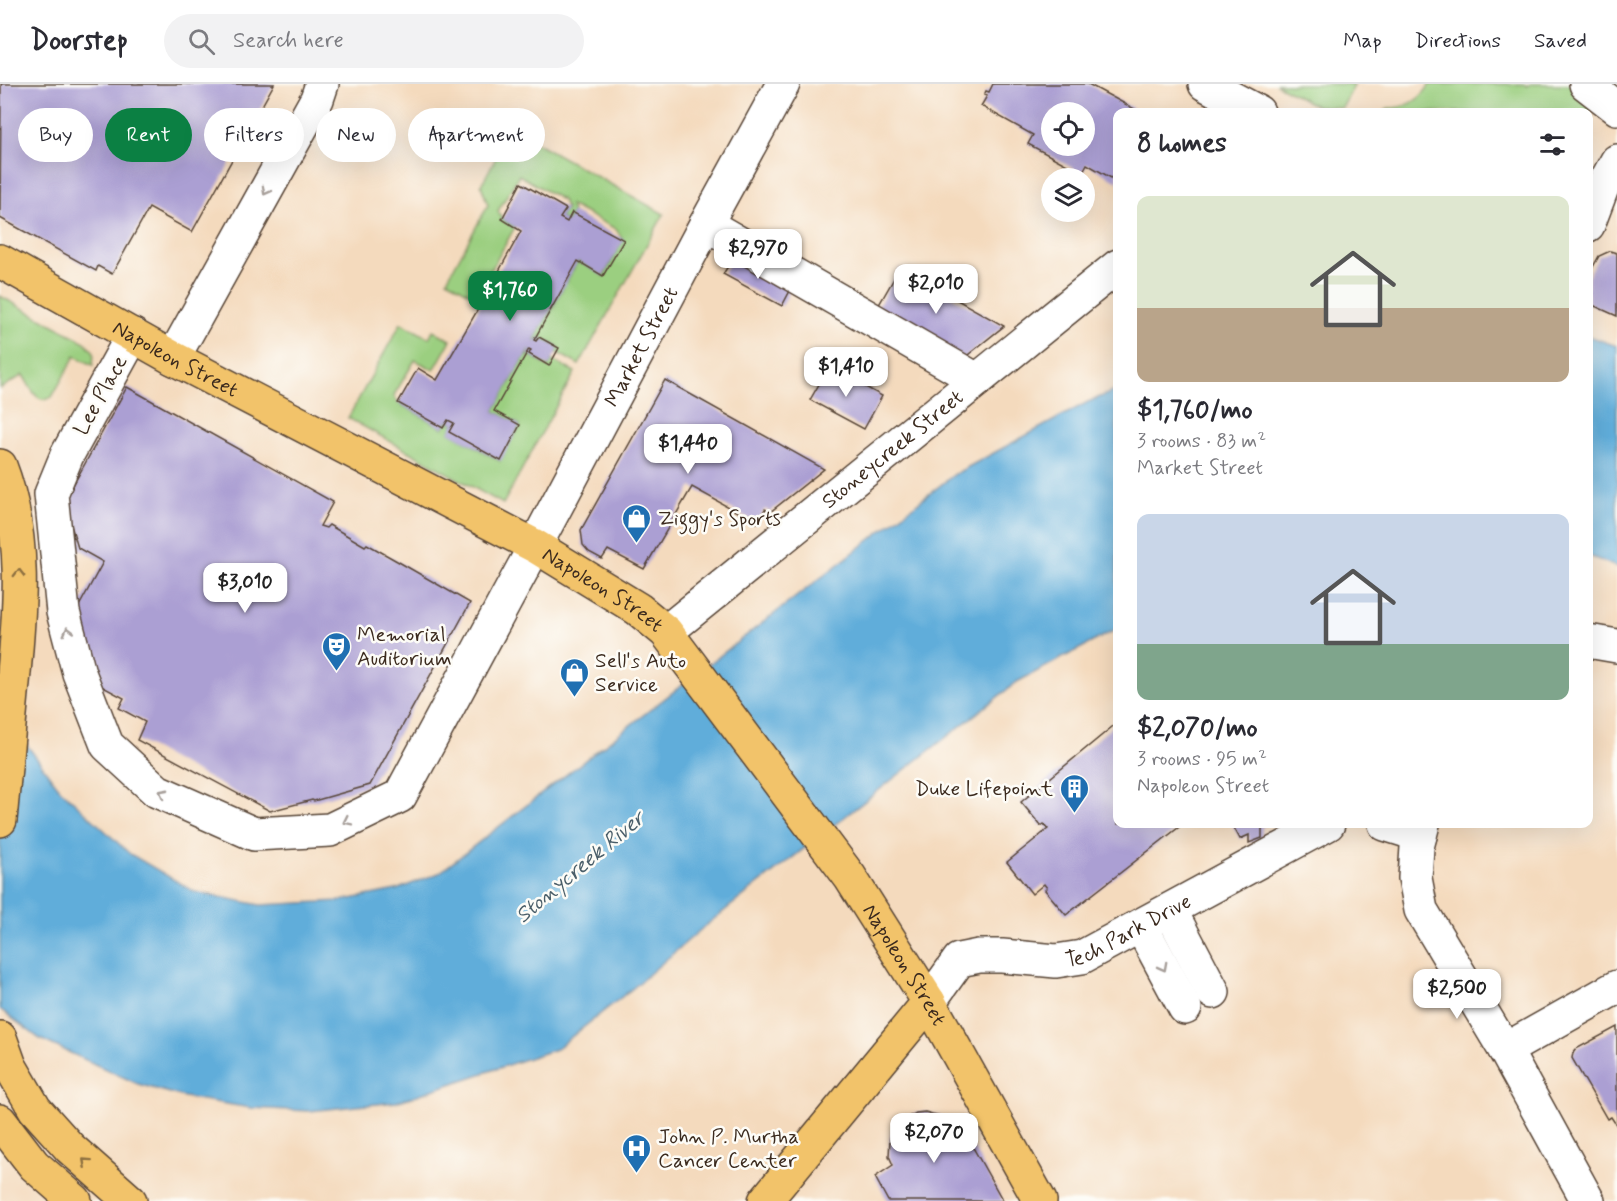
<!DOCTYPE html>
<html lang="en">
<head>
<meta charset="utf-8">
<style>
  body { margin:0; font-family:Mynerve,sans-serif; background:#f2f2f3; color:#2b2b33; height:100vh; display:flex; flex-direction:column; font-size:22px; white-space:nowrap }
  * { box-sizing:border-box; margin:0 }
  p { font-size:20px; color:#7c7c81 }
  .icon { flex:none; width:33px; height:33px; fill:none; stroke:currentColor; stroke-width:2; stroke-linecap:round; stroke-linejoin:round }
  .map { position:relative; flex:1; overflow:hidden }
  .drawer { position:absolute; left:1113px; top:24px; width:480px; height:720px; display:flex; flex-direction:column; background:#fff; border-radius:12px; box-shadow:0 6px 24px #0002 }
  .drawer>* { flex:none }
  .banner { position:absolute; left:18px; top:24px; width:570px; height:54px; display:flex; gap:12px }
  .fabs { position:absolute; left:1041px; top:18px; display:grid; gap:12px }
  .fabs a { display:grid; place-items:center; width:54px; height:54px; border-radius:50%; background:#fff; box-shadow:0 6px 24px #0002; font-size:30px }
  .price { position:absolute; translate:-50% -51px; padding:0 14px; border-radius:12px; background:#fff; color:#222; font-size:20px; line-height:39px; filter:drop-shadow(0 2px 3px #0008) }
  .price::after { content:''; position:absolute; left:50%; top:36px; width:18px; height:14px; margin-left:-9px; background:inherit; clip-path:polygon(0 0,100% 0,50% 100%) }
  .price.current { background:#0b8043; color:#fff }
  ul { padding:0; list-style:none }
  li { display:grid; align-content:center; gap:12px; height:318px; padding:0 24px }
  li span { display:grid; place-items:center; height:186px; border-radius:12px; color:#555 }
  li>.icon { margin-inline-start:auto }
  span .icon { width:108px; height:108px; fill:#fffc; stroke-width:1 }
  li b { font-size:26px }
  h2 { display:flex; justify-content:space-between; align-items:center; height:72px; padding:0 24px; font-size:26px }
  .pill { padding:0 21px; border-radius:27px; background:#fff; box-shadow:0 6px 24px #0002; font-size:21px; line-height:54px }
  .pill.current { background:#0b8043; color:#fff }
  header { display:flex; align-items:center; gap:36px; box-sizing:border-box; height:84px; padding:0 30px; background:#fff; border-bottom:2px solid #e1e1e2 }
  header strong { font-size:28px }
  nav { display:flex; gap:33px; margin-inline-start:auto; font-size:21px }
  .search { width:420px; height:54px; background:#f2f2f3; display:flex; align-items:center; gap:15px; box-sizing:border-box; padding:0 21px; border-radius:33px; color:#7c7c81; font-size:22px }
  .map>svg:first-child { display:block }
</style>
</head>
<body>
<header>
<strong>Doorstep</strong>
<div class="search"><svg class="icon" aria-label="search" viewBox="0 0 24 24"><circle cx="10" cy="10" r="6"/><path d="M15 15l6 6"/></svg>Search here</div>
<nav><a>Map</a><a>Directions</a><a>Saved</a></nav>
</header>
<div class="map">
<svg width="1617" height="1117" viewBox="0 0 1617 1117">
  <rect width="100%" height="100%" fill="#fdfcf7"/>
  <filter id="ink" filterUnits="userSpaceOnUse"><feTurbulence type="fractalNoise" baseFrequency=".0167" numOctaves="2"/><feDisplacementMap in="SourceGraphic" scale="12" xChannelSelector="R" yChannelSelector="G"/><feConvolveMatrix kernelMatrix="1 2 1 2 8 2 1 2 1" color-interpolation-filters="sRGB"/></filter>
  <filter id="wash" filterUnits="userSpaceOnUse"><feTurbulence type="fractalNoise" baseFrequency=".008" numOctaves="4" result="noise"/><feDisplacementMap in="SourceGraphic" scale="24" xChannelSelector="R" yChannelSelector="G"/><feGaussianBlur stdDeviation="1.35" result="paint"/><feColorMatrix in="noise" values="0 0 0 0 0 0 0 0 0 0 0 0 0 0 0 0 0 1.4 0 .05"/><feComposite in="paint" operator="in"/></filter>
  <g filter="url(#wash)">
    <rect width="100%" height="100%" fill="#f4dabd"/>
    <!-- green -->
    <g fill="#9bcf80" stroke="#6b7c4f" stroke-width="1.5">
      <path d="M1276,0H1353L1354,2L1342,24L1316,22Z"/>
      <path d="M1430,0H1523L1528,2L1529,0H1571L1595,17L1589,29L1385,28L1388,24C1407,24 1421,16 1430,0Z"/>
      <path d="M512,45L664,130L579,281L556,268L559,263L540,254L541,252L536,257L534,256L578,177L604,192L623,156L616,145L570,121L572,128L567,138L560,134L566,125L562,116L519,91L498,127L502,135L515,143L476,213L447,196L488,121L481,101Z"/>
      <path d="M0,212L85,258L94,268L93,281L75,272L52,313C37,323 30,302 23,291L0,305Z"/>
      <path d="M401,239L429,254L433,246L451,256L434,286L415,276L394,311L398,319L443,344L448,336L454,339L450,348L500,377L520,341L494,327L529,265L531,266L528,272L530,271L548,283L552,276L575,288L503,420L348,334Z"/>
    </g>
    <!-- water -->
    <g fill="#60adda" stroke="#4e6c7c" stroke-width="1.5">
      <path d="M1588,252L1617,262V483L1589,472Z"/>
      <path d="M1117,306V545L1017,598L705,842L633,904L556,965L396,1018L309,1027L251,1024L184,1013L138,1000L40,955L0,925V625L59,704L130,770L195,808L260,821L340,817L396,806L439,789L955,390L1088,318Z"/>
    </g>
    <g id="blocks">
      <!-- building -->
      <g fill="#ab9fd3" fill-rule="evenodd">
        <path d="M1,0H274L192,148L149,124L112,190L98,182L96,187L0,134Z"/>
        <path d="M993,0H1088L1140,28H1118V98L1087,80L1082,89L1028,60L1033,51L981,22L987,12L984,11L986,7L989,8ZM1052,28H1084V62H1052Z"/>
        <path d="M521,99L566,125L560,134L567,138L572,128L624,156L603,192L578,177L534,256L536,257L539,253L559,264L549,282L529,270L531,266L529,265L494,327L520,341L501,377L449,348L454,339L448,336L443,344L398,319L418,284L437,296L477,227L521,147L502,135Z"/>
        <path d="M1610,167L1617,169V232L1588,219V192L1599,172Z"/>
        <path d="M736,170L793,201L782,222L723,190Z"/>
        <path d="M900,184L1004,242L964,274L876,226Z"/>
        <path d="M829,283L882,312L864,345L810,316Z"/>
        <path d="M665,296L824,385L770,428L765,425L757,439L692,403L644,485L608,466L602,475L589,468L583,461L581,446Z"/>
        <path d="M127,303L333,418L320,442L326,444L329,441L365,462L367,460L397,477L470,519L370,701L314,717L312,716L270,727L137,656L145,638L119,624L124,614L88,595L71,537L103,478L78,464L64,418Z"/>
        <path d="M1118,638V740H1183L1066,831L1045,806L1047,804L1044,800L1032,810L1007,778L1048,745L1044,740L1041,742L1021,718Z"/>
        <path d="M1232,740H1268L1262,743V754L1249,759V751L1240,755Z"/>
        <path d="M1617,943V1042L1611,1033L1607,1035L1572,974L1573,969L1576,965Z"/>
        <path d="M925,1028L940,1032L951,1040L955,1047L962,1044L1003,1117H888L875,1093L893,1081L889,1072L890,1055L892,1047L902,1036L916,1029Z"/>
      </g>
    </g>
  </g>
  <g filter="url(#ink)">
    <use href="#blocks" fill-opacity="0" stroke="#574436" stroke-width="1.5"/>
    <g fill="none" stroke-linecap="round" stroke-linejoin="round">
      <defs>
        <g id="minor">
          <path d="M1205,0L1258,28"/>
          <path d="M1586,0L1617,24"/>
          <path d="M706,140L977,296"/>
          <path d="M1588,141L1602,104L1617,77"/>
          <path id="s1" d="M133,251L67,371L51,410L63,528L79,589L107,661L157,707L254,750L330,746L400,712L535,462L706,140L783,0"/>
          <path d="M173,274L317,15L322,0"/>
          <path id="s2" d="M666,548L1118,182"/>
          <path d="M1588,557L1617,562"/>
          <path d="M1385,740L1420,751"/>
          <path d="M1423,740L1417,763L1415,794L1421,826L1505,966L1588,1117"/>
          <path d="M1170,826L1213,908"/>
          <path d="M1141,842L1185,924"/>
          <path id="s3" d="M929,918L959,876L979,872H1002L1056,877L1082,873L1328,740"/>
          <path d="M1505,966L1617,903"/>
        </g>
        <g id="major">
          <path id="s4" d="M0,177L173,274L535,462L638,525L666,548L850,793L929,918L1040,1117"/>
          <path d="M765,1117L929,918"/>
        </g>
        <g id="highway">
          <path d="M0,382C27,452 20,527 13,599C9,645 4,690 0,736"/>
          <path d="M0,954L10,982L35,1025L70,1064L130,1117"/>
          <path d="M0,1037L34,1081L75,1117"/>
        </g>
      </defs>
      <!-- minor casing -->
      <use href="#minor" stroke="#574436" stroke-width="36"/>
      <!-- major casing -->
      <use href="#major" stroke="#574436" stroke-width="36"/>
      <!-- highway casing -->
      <use href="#highway" stroke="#574436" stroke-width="36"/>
      <!-- minor -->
      <use href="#minor" stroke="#fff" stroke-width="33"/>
      <!-- major -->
      <use href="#major" stroke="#f2c36a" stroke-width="33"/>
      <!-- highway -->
      <use href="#highway" stroke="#f2c36a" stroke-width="33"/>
    </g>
    <!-- one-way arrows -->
    <defs><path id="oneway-chevron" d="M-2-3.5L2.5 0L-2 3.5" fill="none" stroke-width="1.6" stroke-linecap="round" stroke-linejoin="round" transform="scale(1.5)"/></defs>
    <g stroke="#a79f9a">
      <use href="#oneway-chevron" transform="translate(266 107) rotate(119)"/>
      <use href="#oneway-chevron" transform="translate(68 547) rotate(-105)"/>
      <use href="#oneway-chevron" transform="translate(163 709) rotate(-152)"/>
      <use href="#oneway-chevron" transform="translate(347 737) rotate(154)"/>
      <use href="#oneway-chevron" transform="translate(1163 883) rotate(62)"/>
    </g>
    <g stroke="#8d6f40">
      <use href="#oneway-chevron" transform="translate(19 489) rotate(-90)"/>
      <use href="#oneway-chevron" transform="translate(86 1078) rotate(-138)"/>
    </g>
  </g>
  <!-- icons -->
  <defs>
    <symbol id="shop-pin" viewBox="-11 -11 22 30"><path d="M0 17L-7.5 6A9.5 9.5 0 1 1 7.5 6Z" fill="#1f6fb2" stroke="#fdfcf7"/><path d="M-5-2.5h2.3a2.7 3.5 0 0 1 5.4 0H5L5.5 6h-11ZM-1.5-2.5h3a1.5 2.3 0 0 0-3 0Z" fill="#fff"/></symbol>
    <symbol id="theatre-pin" viewBox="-11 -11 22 30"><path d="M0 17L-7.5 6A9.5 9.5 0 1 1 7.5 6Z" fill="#1f6fb2" stroke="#fdfcf7"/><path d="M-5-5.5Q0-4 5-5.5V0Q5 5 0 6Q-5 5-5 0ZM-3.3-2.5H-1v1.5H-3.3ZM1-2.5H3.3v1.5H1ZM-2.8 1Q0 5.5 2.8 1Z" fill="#fff"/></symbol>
    <symbol id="building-pin" viewBox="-11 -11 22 30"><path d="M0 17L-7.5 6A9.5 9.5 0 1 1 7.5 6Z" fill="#1f6fb2" stroke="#fdfcf7"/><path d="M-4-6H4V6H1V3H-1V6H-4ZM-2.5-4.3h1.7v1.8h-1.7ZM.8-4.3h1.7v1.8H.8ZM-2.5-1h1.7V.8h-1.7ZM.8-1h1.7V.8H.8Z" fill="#fff"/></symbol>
    <symbol id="hospital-pin" viewBox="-11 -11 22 30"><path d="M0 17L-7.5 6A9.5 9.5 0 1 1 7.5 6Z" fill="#1f6fb2" stroke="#fdfcf7"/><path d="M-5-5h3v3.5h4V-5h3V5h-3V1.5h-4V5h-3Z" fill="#fff"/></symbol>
  </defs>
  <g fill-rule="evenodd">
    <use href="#shop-pin" x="620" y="418" width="33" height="45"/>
    <use href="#theatre-pin" x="320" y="546" width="33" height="45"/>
    <use href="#shop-pin" x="558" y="572" width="33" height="45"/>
    <use href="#building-pin" x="1058" y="688" width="33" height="45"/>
    <use href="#hospital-pin" x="620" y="1048" width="33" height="45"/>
  </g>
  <g text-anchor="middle" stroke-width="5" stroke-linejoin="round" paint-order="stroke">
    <!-- street labels -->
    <g font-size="21" fill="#3b2a1e" stroke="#fdfcf7">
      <text dy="7" stroke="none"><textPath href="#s1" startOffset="1276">Market Street</textPath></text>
      <text dy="7" stroke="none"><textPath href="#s4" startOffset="201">Napoleon Street</textPath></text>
      <text transform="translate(100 311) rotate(-61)" y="7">Lee Place</text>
      <text dy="7" stroke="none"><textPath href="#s2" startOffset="291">Stoneycreek Street</textPath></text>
      <text dy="7" stroke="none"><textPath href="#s4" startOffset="687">Napoleon Street</textPath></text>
      <text dy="7" stroke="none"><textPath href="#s3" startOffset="228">Tech Park Drive</textPath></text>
      <text dy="7" stroke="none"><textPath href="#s4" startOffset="1173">Napoleon Street</textPath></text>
    </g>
    <!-- poi labels -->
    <g font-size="21" fill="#3b2a1e" stroke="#fdfcf7" text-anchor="start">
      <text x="658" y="441">Ziggy's Sports</text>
      <text x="357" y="557">Memorial<tspan x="357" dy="24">Auditorium</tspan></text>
      <text x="595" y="583">Sell's Auto<tspan x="595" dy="24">Service</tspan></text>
      <text x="1053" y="711" text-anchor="end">Duke Lifepoint</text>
      <text x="658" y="1059">John P. Murtha<tspan x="658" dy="24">Cancer Center</tspan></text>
    </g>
    <!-- water labels -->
    <g font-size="22" font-style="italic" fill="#4a5e69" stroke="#fdfcf7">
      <text transform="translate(579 782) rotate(-40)" y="8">Stonycreek River</text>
    </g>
  </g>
</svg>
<div class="fabs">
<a><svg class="icon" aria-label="locate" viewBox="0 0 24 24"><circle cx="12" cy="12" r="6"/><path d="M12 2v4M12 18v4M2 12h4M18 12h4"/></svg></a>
<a><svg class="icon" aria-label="layers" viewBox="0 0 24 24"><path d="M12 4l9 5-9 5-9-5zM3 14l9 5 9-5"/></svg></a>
</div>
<b class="price" style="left:758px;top:196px">$2,970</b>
<b class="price" style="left:936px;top:231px">$2,010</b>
<b class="price current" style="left:510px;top:238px">$1,760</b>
<b class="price" style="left:846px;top:314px">$1,410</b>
<b class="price" style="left:688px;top:391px">$1,440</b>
<b class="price" style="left:245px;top:530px">$3,010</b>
<b class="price" style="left:1457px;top:936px">$2,500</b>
<b class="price" style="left:934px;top:1080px">$2,070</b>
<div class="banner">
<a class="pill">Buy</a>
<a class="pill current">Rent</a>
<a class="pill">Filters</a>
<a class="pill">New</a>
<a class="pill">Apartment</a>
</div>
<section class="drawer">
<h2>8 homes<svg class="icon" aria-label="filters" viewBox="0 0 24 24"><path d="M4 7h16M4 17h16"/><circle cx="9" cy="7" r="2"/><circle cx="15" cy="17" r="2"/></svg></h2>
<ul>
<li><span style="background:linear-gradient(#dfe7d0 60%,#b9a48a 0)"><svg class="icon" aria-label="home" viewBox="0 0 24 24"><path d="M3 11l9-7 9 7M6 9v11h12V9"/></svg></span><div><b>$1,760/mo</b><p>3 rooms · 83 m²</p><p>Market Street</p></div></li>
<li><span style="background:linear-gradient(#c9d6e8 70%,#7fa58c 0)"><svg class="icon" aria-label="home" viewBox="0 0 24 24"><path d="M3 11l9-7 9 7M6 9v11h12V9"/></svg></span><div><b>$2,070/mo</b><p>3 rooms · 95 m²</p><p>Napoleon Street</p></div></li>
</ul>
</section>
</div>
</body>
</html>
